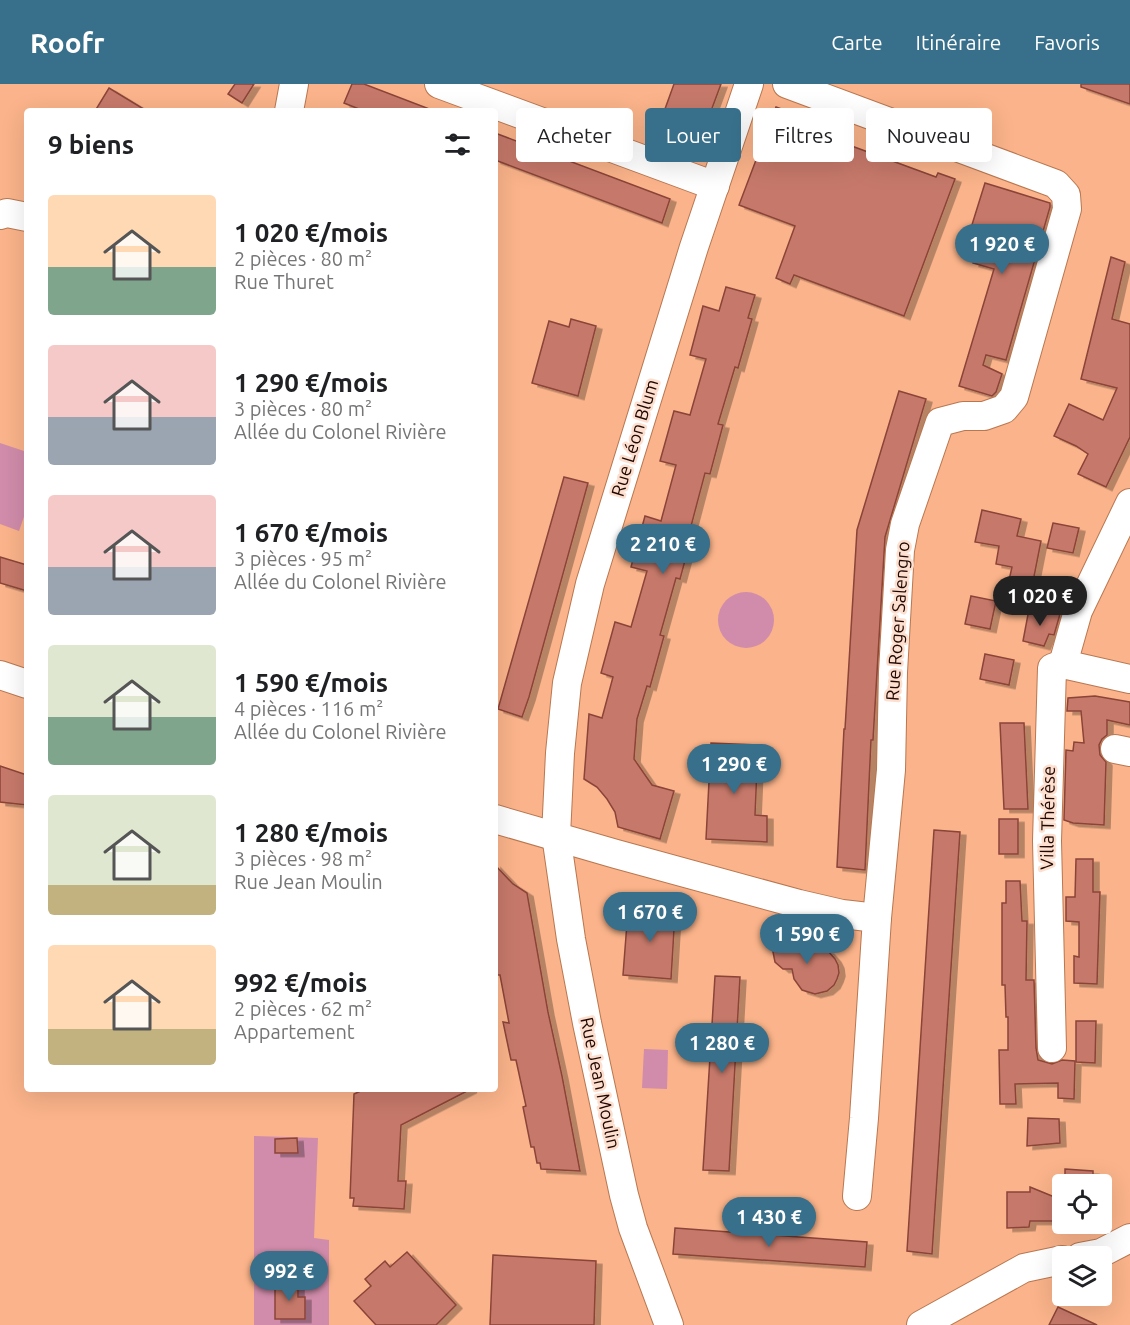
<!DOCTYPE html>
<html lang="fr">
<head>
<meta charset="utf-8">
<style>
  body { margin:0; font-family:Ubuntu,sans-serif; background:#f6f6f6; color:#202124; height:100vh; display:flex; flex-direction:column; font-size:22px; white-space:nowrap }
  * { box-sizing:border-box; margin:0 }
  p { font-size:20px; color:#757577 }
  .icon { flex:none; width:33px; height:33px; fill:none; stroke:currentColor; stroke-width:2; stroke-linecap:round; stroke-linejoin:round }
  .map { position:relative; flex:1; overflow:hidden }
  .panel { position:absolute; left:24px; top:24px; width:474px; height:984px; display:flex; flex-direction:column; background:#fff; border-radius:6px; box-shadow:0 6px 24px #0002 }
  .panel>* { flex:none }
  .banner { position:absolute; left:516px; top:24px; width:524px; height:54px; display:flex; gap:12px }
  .controls { position:absolute; left:1052px; top:1090px; display:grid; gap:12px }
  .controls a { display:grid; place-items:center; width:60px; height:60px; border-radius:6px; background:#fff; box-shadow:0 6px 24px #0002; font-size:30px }
  .price { position:absolute; translate:-50% -51px; padding:0 14px; border-radius:21px; background:#386f8a; color:#fff; font-size:20px; line-height:39px; filter:drop-shadow(0 2px 3px #0008) }
  .price::after { content:''; position:absolute; left:50%; top:36px; width:18px; height:14px; margin-left:-9px; background:inherit; clip-path:polygon(0 0,100% 0,50% 100%) }
  .price.on { background:#222; color:#fff }
  ul { padding:0; list-style:none }
  li { display:flex; align-items:center; gap:18px; height:150px; padding:0 24px }
  li span { display:grid; place-items:center; flex:none; width:168px; height:120px; border-radius:6px; color:#555 }
  li>.icon { margin-inline-start:auto }
  span .icon { width:72px; height:72px; fill:#fffc; stroke-width:1 }
  li b { font-size:26px }
  h2 { display:flex; justify-content:space-between; align-items:center; height:72px; padding:0 24px; font-size:26px }
  .chip { padding:0 21px; border-radius:6px; background:#fff; box-shadow:0 6px 24px #0002; font-size:21px; line-height:54px }
  .chip.on { background:#386f8a; color:#fff }
  header { display:flex; align-items:center; gap:36px; box-sizing:border-box; height:84px; padding:0 30px; background:#386f8a; color:#fff }
  header strong { font-size:28px }
  nav { display:flex; gap:33px; margin-inline-start:auto; font-size:21px }
  .map>svg:first-child { display:block }
</style>
</head>
<body>
<header>
<strong>Roofr</strong>
<nav><a>Carte</a><a>Itinéraire</a><a>Favoris</a></nav>
</header>
<div class="map">
<svg width="1130" height="1241" viewBox="0 0 1130 1241">
  <defs>
    <filter id="shadow"><feDropShadow dx="6" dy="3.5" stdDeviation="0" flood-color="#0004"/></filter>
  </defs>
  <rect width="100%" height="100%" fill="#fab38a"/>
  <!-- green -->
  <g fill="#d08caa">
    <path d="M0,359L27,368V424L19,447L0,440Z"/>
    <circle cx="746" cy="536" r="28"/>
    <path d="M644,965L668,966L667,1005L642,1004Z"/>
    <path d="M254,1052L318,1054L314,1154L329,1156V1241H254Z"/>
  </g>
  <!-- building -->
  <g fill="#c6796a" stroke="#8b4438" stroke-width="1.5" filter="url(#shadow)">
    <path d="M235,0H254L242,19L228,10Z"/>
    <path d="M352,0H364L432,26V27H364L344,19Z"/>
    <path d="M674,0H721L698,62L657,47Z"/>
    <path d="M1081,0H1130V20L1081,3Z"/>
    <path d="M109,4L147,27H95Z"/>
    <path d="M776,23L822,40L819,50L936,93L938,89L955,95L904,232L794,191L790,200L776,194L795,142L739,121Z"/>
    <path d="M495,49L670,115L662,139L495,76Z"/>
    <path d="M985,99L1050,119V123L1006,276L986,271L983,281L1002,290L996,308L992,312L959,302L994,185L973,179L978,162L966,160Z"/>
    <path d="M1111,173L1125,178L1112,235L1130,240V353L1106,403L1078,390L1088,370L1076,362L1054,352L1069,320L1103,336L1117,304L1081,295Z"/>
    <path d="M726,203L755,211L748,234L752,235L738,284L735,283L718,340L723,341L710,390L705,389L690,446L693,447L680,495L676,494L660,551L664,552L650,603L647,602L637,635L634,675L652,701L674,707L660,755L618,743L615,728L607,715L597,703L584,695L589,630L602,634L613,593L601,589L615,538L631,543L647,487L631,483L645,432L661,437L676,381L660,377L674,327L690,331L706,275L690,271L703,222L719,227Z"/>
    <path d="M571,235L596,242L578,312L532,299L549,237L569,243Z"/>
    <path d="M899,307L926,315L885,453L873,656H871L865,786L837,783L844,645H845L857,446Z"/>
    <path d="M564,393L588,399L529,613L522,633L498,625Z"/>
    <path d="M982,426L1021,435L1017,452L1041,457L1029,518L1005,514L1012,483L996,480L999,462L975,458Z"/>
    <path d="M1053,439L1079,444L1073,469L1047,464Z"/>
    <path d="M0,473L27,481V507L0,499Z"/>
    <path d="M971,512L996,517L990,545L965,540Z"/>
    <path d="M1029,525L1060,530L1054,551L1049,550L1044,562L1023,557Z"/>
    <path d="M985,570L1014,576L1009,601L980,595Z"/>
    <path d="M1095,612L1130,618V641L1107,636V651L1102,655L1099,661L1100,671L1106,678L1104,741L1073,739L1064,736L1066,666L1073,667L1074,658L1084,659L1081,627H1067L1068,614Z"/>
    <path d="M1000,639H1024L1028,725H1004Z"/>
    <path d="M711,659L758,661L755,731L767,732V758L706,755Z"/>
    <path d="M0,682L27,691V721L0,718Z"/>
    <rect x="999" y="735" width="19" height="35"/>
    <path d="M934,746L960,748L932,1170L907,1167Z"/>
    <path d="M1076,775H1093V808H1100L1097,900L1074,899V872L1079,873V838L1066,837V813H1075Z"/>
    <path d="M495,781L513,800L527,809L548,928L562,992L580,1087L541,1085L540,1079H537L534,1063H531L523,1023L526,1022L516,976H511L503,938L509,939L500,891H497L495,881Z"/>
    <path d="M1006,797H1020L1022,837H1027L1026,896H1034L1036,964L1038,976L1052,980L1062,976L1075,977L1074,1015L1058,1014V999L1015,1000L1016,1020H1000L999,966H1008V933H1006L1005,901H1002V819H1006Z"/>
    <path d="M646,820L665,821V829H675L671,895L623,891L628,826L646,828Z"/>
    <path d="M788,853L799,856L806,864H819L828,867L835,875L838,881L839,889L837,895L834,901L827,907L815,910L802,906L794,895L792,885H783L775,878L773,868L774,862L782,854Z"/>
    <path d="M715,892L740,893L729,1087L703,1086Z"/>
    <path d="M1076,937H1096L1095,979L1076,978Z"/>
    <path d="M365,1005H471L401,1041L398,1097H406L404,1125L353,1122L354,1114H350L354,1010Z"/>
    <path d="M1028,1034L1059,1035L1060,1059L1027,1062Z"/>
    <path d="M297,1054L298,1069H275V1055Z"/>
    <path d="M1065,1085L1093,1087V1101H1065Z"/>
    <path d="M1030,1103L1057,1114V1137H1030L1029,1143L1007,1144V1108H1030Z"/>
    <path d="M675,1144L867,1158L865,1183L673,1170Z"/>
    <path d="M407,1168L456,1221L436,1241H376L354,1217L371,1202L365,1195L385,1177L390,1183Z"/>
    <path d="M493,1171L596,1177L594,1241H490Z"/>
    <path d="M275,1198H298V1213H305V1235H275Z"/>
    <path d="M1058,1223L1097,1241H1049Z"/>
  </g>
  <g fill="none" stroke-linecap="round" stroke-linejoin="round">
    <defs>
      <g id="minor">
        <path d="M439,0L715,102"/>
        <path d="M787,0L1056,100L1066,111L1067,125L1014,313L1004,325L984,332H963L940,338L905,440L900,466L893,588L891,686L877,834L864,1034L857,1112"/>
        <path d="M289,27L294,0"/>
        <path d="M0,131L7,129L27,133"/>
        <path d="M1063,580L1078,527L1130,419"/>
        <path d="M0,591L27,600"/>
        <path d="M1115,665L1130,668"/>
        <path d="M495,735L616,770L799,820L842,830L877,834"/>
        <path d="M1052,964L1047,757L1052,584L1063,580L1130,595"/>
        <path d="M1080,1173L1101,1169L1130,1154"/>
        <path d="M669,1241L633,1144L624,1111L587,939L571,855L556,751L560,669L567,599L590,500L694,163L749,0"/>
        <path d="M921,1241L1024,1184L1062,1176"/>
      </g>
    </defs>
    <!-- minor casing -->
    <use href="#minor" stroke="#b97750" stroke-width="30"/>
    <!-- minor -->
    <use href="#minor" stroke="#fff" stroke-width="28"/>
  </g>
  <g text-anchor="middle" stroke-width="5" stroke-linejoin="round" paint-order="stroke">
    <!-- street labels -->
    <g font-size="18" fill="#200800" stroke="#fddfcf">
      <text transform="translate(635 354) rotate(-73)" y="6">Rue Léon Blum</text>
      <text transform="translate(898 537) rotate(-86)" y="6">Rue Roger Salengro</text>
      <text transform="translate(1048 734) rotate(-89)" y="6">Villa Thérèse</text>
      <text transform="translate(600 999) rotate(78)" y="6">Rue Jean Moulin</text>
    </g>
  </g>
</svg>
<div class="controls">
<a><svg class="icon" aria-label="locate" viewBox="0 0 24 24"><circle cx="12" cy="12" r="6"/><path d="M12 2v4M12 18v4M2 12h4M18 12h4"/></svg></a>
<a><svg class="icon" aria-label="layers" viewBox="0 0 24 24"><path d="M12 4l9 5-9 5-9-5zM3 14l9 5 9-5"/></svg></a>
</div>
<b class="price" style="left:1002px;top:191px">1 920 €</b>
<b class="price" style="left:663px;top:491px">2 210 €</b>
<b class="price on" style="left:1040px;top:543px">1 020 €</b>
<b class="price" style="left:734px;top:711px">1 290 €</b>
<b class="price" style="left:650px;top:859px">1 670 €</b>
<b class="price" style="left:807px;top:881px">1 590 €</b>
<b class="price" style="left:722px;top:990px">1 280 €</b>
<b class="price" style="left:769px;top:1164px">1 430 €</b>
<b class="price" style="left:289px;top:1218px">992 €</b>
<div class="banner">
<a class="chip">Acheter</a>
<a class="chip on">Louer</a>
<a class="chip">Filtres</a>
<a class="chip">Nouveau</a>
</div>
<section class="panel">
<h2>9 biens<svg class="icon" aria-label="filters" viewBox="0 0 24 24"><path d="M4 7h16M4 17h16"/><circle cx="9" cy="7" r="2"/><circle cx="15" cy="17" r="2"/></svg></h2>
<ul>
<li><span style="background:linear-gradient(#ffd9b3 60%,#7fa58c 0)"><svg class="icon" aria-label="home" viewBox="0 0 24 24"><path d="M3 11l9-7 9 7M6 9v11h12V9"/></svg></span><div><b>1 020 €/mois</b><p>2 pièces · 80 m²</p><p>Rue Thuret</p></div></li>
<li><span style="background:linear-gradient(#f6c9c9 60%,#9aa5b1 0)"><svg class="icon" aria-label="home" viewBox="0 0 24 24"><path d="M3 11l9-7 9 7M6 9v11h12V9"/></svg></span><div><b>1 290 €/mois</b><p>3 pièces · 80 m²</p><p>Allée du Colonel Rivière</p></div></li>
<li><span style="background:linear-gradient(#f6c9c9 60%,#9aa5b1 0)"><svg class="icon" aria-label="home" viewBox="0 0 24 24"><path d="M3 11l9-7 9 7M6 9v11h12V9"/></svg></span><div><b>1 670 €/mois</b><p>3 pièces · 95 m²</p><p>Allée du Colonel Rivière</p></div></li>
<li><span style="background:linear-gradient(#dfe7d0 60%,#7fa58c 0)"><svg class="icon" aria-label="home" viewBox="0 0 24 24"><path d="M3 11l9-7 9 7M6 9v11h12V9"/></svg></span><div><b>1 590 €/mois</b><p>4 pièces · 116 m²</p><p>Allée du Colonel Rivière</p></div></li>
<li><span style="background:linear-gradient(#dfe7d0 75%,#c2b280 0)"><svg class="icon" aria-label="home" viewBox="0 0 24 24"><path d="M3 11l9-7 9 7M6 9v11h12V9"/></svg></span><div><b>1 280 €/mois</b><p>3 pièces · 98 m²</p><p>Rue Jean Moulin</p></div></li>
<li><span style="background:linear-gradient(#ffd9b3 70%,#c2b280 0)"><svg class="icon" aria-label="home" viewBox="0 0 24 24"><path d="M3 11l9-7 9 7M6 9v11h12V9"/></svg></span><div><b>992 €/mois</b><p>2 pièces · 62 m²</p><p>Appartement</p></div></li>
</ul>
</section>
</div>
</body>
</html>
